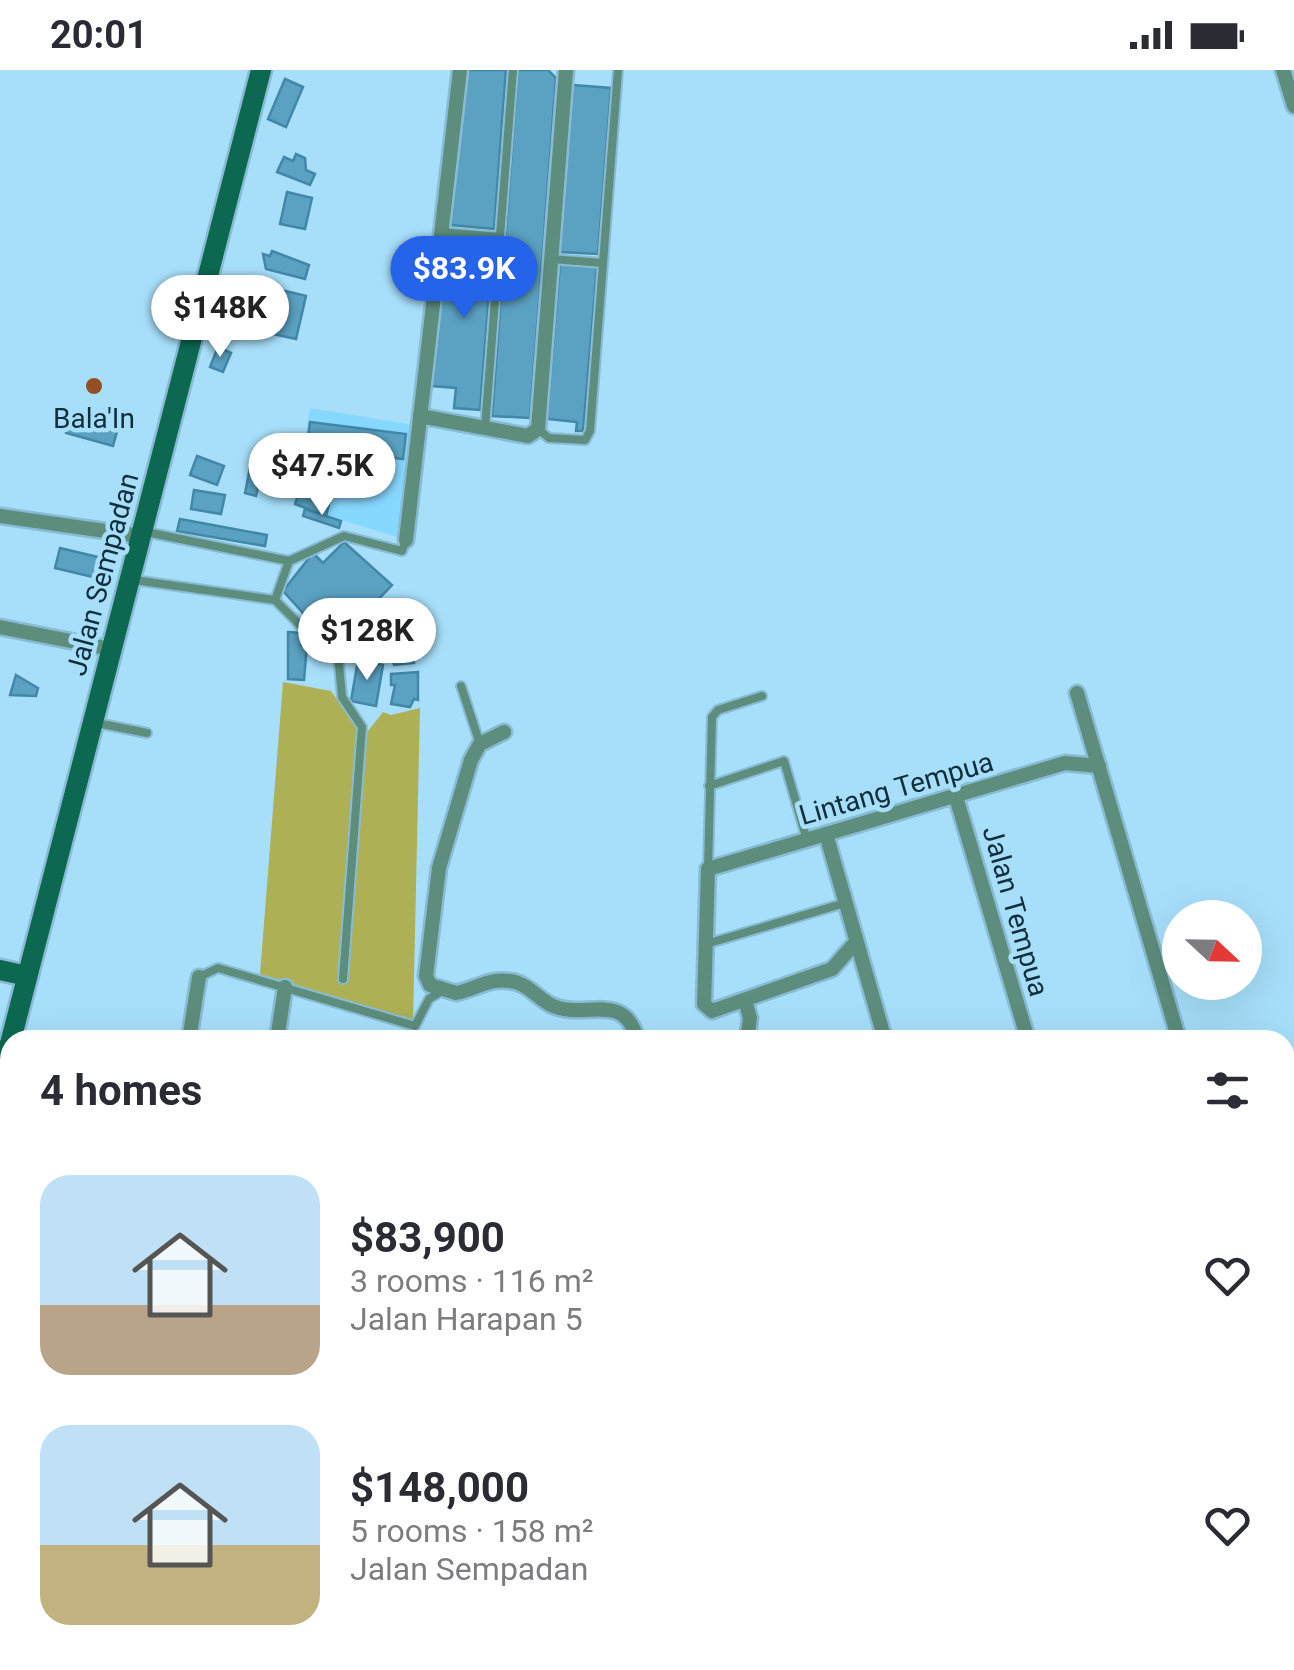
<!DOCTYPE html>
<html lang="en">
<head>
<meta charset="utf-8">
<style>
  body { margin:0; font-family:Roboto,sans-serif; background:#f2f2f3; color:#2b2b33; height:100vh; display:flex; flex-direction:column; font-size:38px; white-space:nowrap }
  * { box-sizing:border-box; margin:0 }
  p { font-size:32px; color:#7c7c81 }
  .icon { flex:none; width:55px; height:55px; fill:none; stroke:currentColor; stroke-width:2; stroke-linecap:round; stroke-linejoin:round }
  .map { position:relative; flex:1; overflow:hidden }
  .sheet { position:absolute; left:0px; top:960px; width:1295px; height:640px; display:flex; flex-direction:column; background:#fff; border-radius:30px 30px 0 0; box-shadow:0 10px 40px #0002 }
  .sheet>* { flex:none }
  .needle { width:65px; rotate:112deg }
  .buttons { position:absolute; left:1162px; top:830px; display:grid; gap:20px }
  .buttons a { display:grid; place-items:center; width:100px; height:100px; border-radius:50%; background:#fff; box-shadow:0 10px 40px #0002; font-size:50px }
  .price { position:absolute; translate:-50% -85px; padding:0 22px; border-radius:35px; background:#fff; color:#222; font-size:32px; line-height:65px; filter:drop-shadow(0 2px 5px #0008) }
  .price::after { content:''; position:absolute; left:50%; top:60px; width:30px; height:22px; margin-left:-15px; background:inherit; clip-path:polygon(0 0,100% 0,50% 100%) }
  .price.on { background:#2563eb; color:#fff }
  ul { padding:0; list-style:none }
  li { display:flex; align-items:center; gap:30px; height:250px; padding:0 40px }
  li span { display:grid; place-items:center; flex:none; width:280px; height:200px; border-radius:30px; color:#555 }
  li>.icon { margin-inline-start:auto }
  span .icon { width:120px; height:120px; fill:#fffc; stroke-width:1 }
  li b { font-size:42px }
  h2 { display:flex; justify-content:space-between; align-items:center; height:120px; padding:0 40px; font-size:42px }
  .status { display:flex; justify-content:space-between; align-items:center; height:70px; padding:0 50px; background:#fff; direction:ltr }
  .status svg { height:28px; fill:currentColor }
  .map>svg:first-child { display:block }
</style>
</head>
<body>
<div class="status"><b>20:01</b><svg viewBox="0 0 49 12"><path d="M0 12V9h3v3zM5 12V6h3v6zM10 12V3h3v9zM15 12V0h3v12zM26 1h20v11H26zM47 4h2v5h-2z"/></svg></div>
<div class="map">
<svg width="1294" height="1600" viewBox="0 0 1294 1600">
  <rect width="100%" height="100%" fill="#a7dffa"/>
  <!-- built -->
  <path fill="#87d8fe" d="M310,338L414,355L400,468L293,435Z"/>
  <!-- green -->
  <path fill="#aeb056" d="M283,612L331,621L359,661H368L383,642L391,645L420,638L413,952L260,904Z"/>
  <!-- building -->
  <g fill="#5ba1c2" stroke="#4187a7" stroke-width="2.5">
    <path d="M466,0H506L494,159L451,155Z"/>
    <path d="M518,0H548L556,8L530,348L492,346Z"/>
    <path d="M285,9L303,17L286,57L268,49Z"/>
    <path d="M573,15L611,18L598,184L560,182Z"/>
    <path d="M296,84L305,88L306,100L315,104L310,115L277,102L284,87L293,91Z"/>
    <path d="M287,122L312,128L305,159L280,154Z"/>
    <path d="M449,168L493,172L480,340L454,338L456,318L432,316Z"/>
    <path d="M272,181L309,195L305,209L266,199L263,184L270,186Z"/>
    <path d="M560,194L597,197L583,361H576L577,352L547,349Z"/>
    <path d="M265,216L306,226L296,269L254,260Z"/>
    <path d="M218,277L231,283L223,302L210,297Z"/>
    <path d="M72,341L119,354L113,376L66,363Z"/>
    <path d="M310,352L406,364L403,389L307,377Z"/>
    <path d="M320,379L342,382L326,446L295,434L303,412L322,420L325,413L316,411Z"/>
    <path d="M197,386L224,396L217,415L190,405Z"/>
    <path d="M251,393L263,395L256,426L245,423Z"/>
    <path d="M194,420L225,425L221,444L191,439Z"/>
    <path d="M305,439L341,451L339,458L303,446Z"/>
    <path d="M180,449L267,465L265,476L177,461Z"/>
    <path d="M344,472L392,515L355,554L341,545L332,550L323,544L313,554L283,521L313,483L323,493Z"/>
    <path d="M60,478L102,488L97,508L55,498Z"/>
    <path d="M376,532L394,549L393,542L405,540L414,593L394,595L385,556L369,539Z"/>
    <path d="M288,562L301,563V575H307L304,610L288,609Z"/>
    <path d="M358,590L383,595L376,636L351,631Z"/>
    <path d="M418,602V630L414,629L410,637L391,634L395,615H391V604Z"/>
    <path d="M16,605L38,618L36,626L10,625Z"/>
  </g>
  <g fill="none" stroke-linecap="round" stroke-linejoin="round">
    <defs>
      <g id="lane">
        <path d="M441,162L500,167"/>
        <path d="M551,189L603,193"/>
        <path d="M485,358L513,0"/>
        <path d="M538,359L549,368L585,370L590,361L618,0"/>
        <path d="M146,462L289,491"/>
        <path d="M134,510L275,530L309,564L337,572L378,571"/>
        <path d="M275,530L289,491L344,466L402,481L406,470"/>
        <path d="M337,572L342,627L362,657L343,909"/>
        <path d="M461,616L480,674"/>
        <path d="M97,653L147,663"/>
        <path d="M709,716L784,691L807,770"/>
        <path d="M708,799L712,647L718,640L762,626"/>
        <path d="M706,874L845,833"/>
        <path d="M199,907L218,898L415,956L429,929L442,921"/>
        <path d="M684,1600L686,1590"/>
      </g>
      <g id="street">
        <path d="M1283,0L1294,36"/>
        <path d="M420,346L528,366L538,359L566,0"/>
        <path d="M0,446L140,466"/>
        <path d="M406,470L460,0"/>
        <path d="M0,557L111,579"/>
        <path d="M1077,623L1179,970"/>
        <path d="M504,662L480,674L471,690L439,798L426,906L430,915L456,923C476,919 488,908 510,911C527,913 536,927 551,935C584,951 625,919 637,970"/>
        <path d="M956,727L1028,970"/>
        <path d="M826,764L885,970"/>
        <path d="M856,872L832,899L712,941L704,934L708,799L1065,693L1099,696"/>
        <path d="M745,930L750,948L747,970"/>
        <path d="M189,970L199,907"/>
        <path d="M277,970L285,917"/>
        <path d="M1285,1325L1294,1355"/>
        <path d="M1285,1432L1294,1430"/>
        <path d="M0,1438L10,1440"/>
        <path d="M1285,1573L1294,1570"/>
        <path d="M109,1590V1600"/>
        <path d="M388,1600L390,1590"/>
        <path d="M506,1600L508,1590"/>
        <path d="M619,1600L622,1590"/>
        <path d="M1196,1600L1231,1590"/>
      </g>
      <g id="secondary">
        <path d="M0,900L27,906"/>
        <path d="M11,970L261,0"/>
        <path d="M0,1013L10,973"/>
      </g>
    </defs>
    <!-- lane casing -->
    <use href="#lane" stroke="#89bcd4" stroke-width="12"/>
    <!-- street casing -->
    <use href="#street" stroke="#89bcd4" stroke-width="19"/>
    <!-- secondary casing -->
    <use href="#secondary" stroke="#89bcd4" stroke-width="25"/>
    <!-- lane -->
    <use href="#lane" stroke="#5d8d7c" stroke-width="8"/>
    <!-- street -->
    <use href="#street" stroke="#5d8d7c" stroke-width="14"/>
    <!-- secondary -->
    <use href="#secondary" stroke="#0d6852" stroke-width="20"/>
  </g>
  <!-- markers -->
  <circle fill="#944f24" stroke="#a7dffa" stroke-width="4" cx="94" cy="316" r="10"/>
  <g text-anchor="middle" stroke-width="9" stroke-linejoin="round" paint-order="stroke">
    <!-- poi labels -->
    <g font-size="28" fill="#102e3b" stroke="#a7dffa">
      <text x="94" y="358">Bala'In</text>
    </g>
    <!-- street labels -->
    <g font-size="28" fill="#102e3b" stroke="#a7dffa">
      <text transform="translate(102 504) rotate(-75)" y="10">Jalan Sempadan</text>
      <text transform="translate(896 718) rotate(-16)" y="10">Lintang Tempua</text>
      <text transform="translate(1016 841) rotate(74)" y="10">Jalan Tempua</text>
    </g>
  </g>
</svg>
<div class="buttons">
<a><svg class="needle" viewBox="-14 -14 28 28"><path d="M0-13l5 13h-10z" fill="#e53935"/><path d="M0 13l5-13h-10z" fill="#7c7c81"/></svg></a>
</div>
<b class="price on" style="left:464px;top:251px">$83.9K</b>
<b class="price" style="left:220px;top:290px">$148K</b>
<b class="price" style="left:322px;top:448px">$47.5K</b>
<b class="price" style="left:367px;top:613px">$128K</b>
<section class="sheet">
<h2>4 homes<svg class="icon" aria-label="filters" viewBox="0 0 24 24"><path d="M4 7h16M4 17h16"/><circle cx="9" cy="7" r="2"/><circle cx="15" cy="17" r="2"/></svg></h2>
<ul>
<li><span style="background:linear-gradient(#bfe0f5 65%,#b9a48a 0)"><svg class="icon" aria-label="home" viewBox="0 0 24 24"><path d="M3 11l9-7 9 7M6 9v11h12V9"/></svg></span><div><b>$83,900</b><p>3 rooms · 116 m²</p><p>Jalan Harapan 5</p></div><svg class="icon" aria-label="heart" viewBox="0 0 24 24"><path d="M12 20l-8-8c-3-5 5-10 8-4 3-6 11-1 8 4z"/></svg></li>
<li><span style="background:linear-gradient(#bfe0f5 60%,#c2b280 0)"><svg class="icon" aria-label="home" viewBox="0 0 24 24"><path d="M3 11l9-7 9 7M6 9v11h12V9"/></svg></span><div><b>$148,000</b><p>5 rooms · 158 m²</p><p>Jalan Sempadan</p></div><svg class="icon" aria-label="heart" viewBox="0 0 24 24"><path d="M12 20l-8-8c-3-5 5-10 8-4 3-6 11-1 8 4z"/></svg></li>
</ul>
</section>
</div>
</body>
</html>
